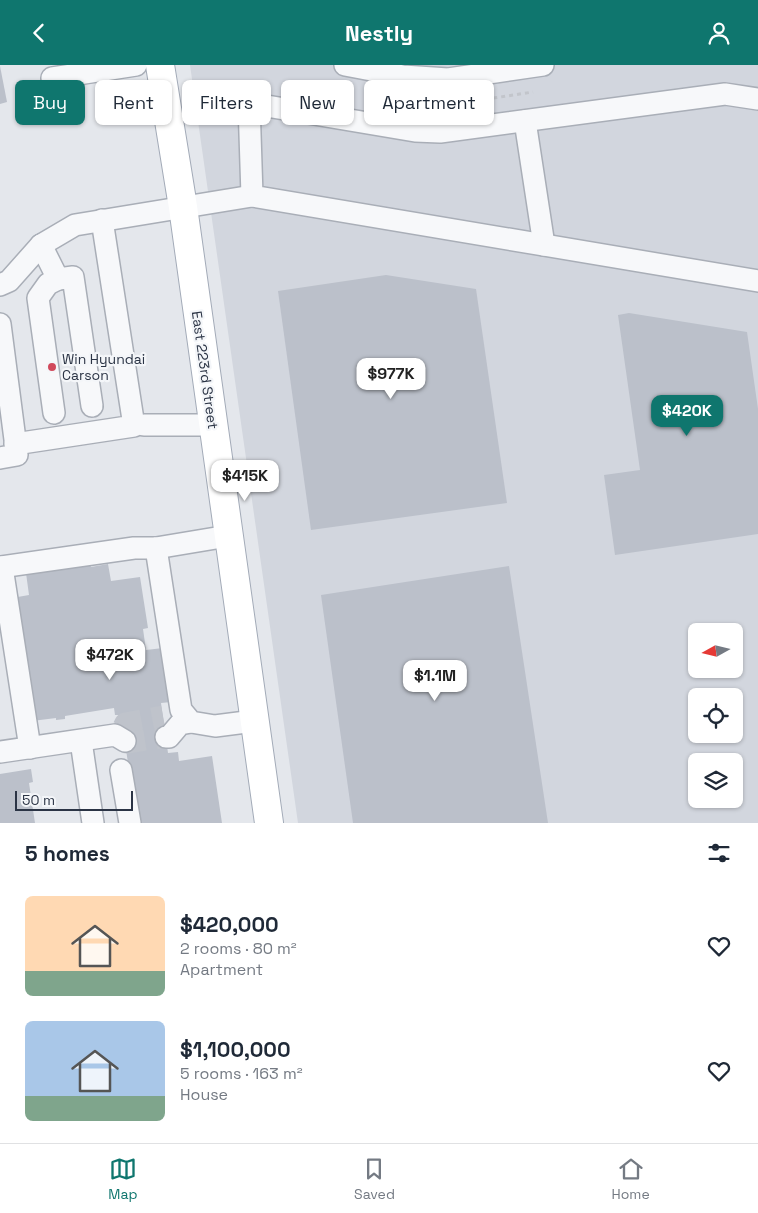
<!DOCTYPE html>
<html lang="en">
<head>
<meta charset="utf-8">
<style>
  body { margin:0; font-family:"Space Grotesk",sans-serif; background:#f6f6f7; color:#1f2937; height:100vh; display:flex; flex-direction:column; font-size:19px; white-space:nowrap }
  * { box-sizing:border-box; margin:0 }
  p { font-size:16px; color:#747a83 }
  .icon { flex:none; width:28px; height:28px; fill:none; stroke:currentColor; stroke-width:2; stroke-linecap:round; stroke-linejoin:round }
  .map { position:relative; height:758px; overflow:hidden }
  .drawer { display:flex; flex-direction:column; background:#fff; flex:1 }
  .drawer>* { flex:none }
  .top-card { position:absolute; left:15px; top:15px; width:500px; height:45px; display:flex; gap:10px }
  .needle { width:32px; rotate:262deg }
  .fabs { position:absolute; left:688px; top:558px; display:grid; gap:10px }
  .fabs a { display:grid; place-items:center; width:55px; height:55px; border-radius:8px; background:#fff; box-shadow:0 1px 4px #0004; font-size:25px }
  .scale { position:absolute; left:15px; bottom:12px; width:118px; box-sizing:border-box; padding-left:5px; border:2px solid #2b3445; border-top:0; font-size:14px; line-height:18px; white-space:nowrap; color:#2b3445; -webkit-text-stroke:4px #f4f6f9; paint-order:stroke }
  .price { position:absolute; translate:-50% -42px; padding:0 11px; border-radius:10px; background:#fff; color:#222; font-size:16px; line-height:32px; filter:drop-shadow(0 1px 2px #0008) }
  .price::after { content:''; position:absolute; left:50%; top:30px; width:15px; height:11px; margin-left:-8px; background:inherit; clip-path:polygon(0 0,100% 0,50% 100%) }
  .price.active { background:#0f766e; color:#fff }
  ul { padding:0; list-style:none }
  li { display:flex; align-items:center; gap:15px; height:125px; padding:0 25px }
  li span { display:grid; place-items:center; flex:none; width:140px; height:100px; border-radius:8px; color:#555 }
  li>.icon { margin-inline-start:auto }
  span .icon { width:60px; height:60px; fill:#fffc; stroke-width:1 }
  li b { font-size:21px }
  h2 { display:flex; justify-content:space-between; align-items:center; height:60px; padding:0 25px; font-size:21px }
  .chip { padding:0 18px; border-radius:8px; background:#fff; box-shadow:0 1px 4px #0004; font-size:18px; line-height:45px }
  .chip.active { background:#0f766e; color:#fff }
  header { display:flex; justify-content:space-between; align-items:center; height:65px; padding:0 25px; background:#0f766e; color:#fff; font-size:22px; font-weight:600 }
  .tab-bar { display:flex; justify-content:space-around; align-items:center; height:70px; border-top:1px solid #e0e1e3; background:#fff; font-size:14px; color:#747a83 }
  .tab-bar a { display:grid; justify-items:center; gap:2px }
  .tab-bar .active { color:#0f766e }
  .map>svg:first-child { display:block }
</style>
</head>
<body>
<header><svg class="icon" aria-label="back" viewBox="0 0 24 24"><path d="M15 5l-7 7 7 7"/></svg>Nestly<svg class="icon" aria-label="person" viewBox="0 0 24 24"><circle cx="12" cy="8" r="4"/><path d="M4 21q1-7 8-7t8 7"/></svg></header>
<div class="map">
<svg width="758" height="758" viewBox="0 0 758 758">
  <rect width="100%" height="100%" fill="#e4e7ec"/>
  <!-- built -->
  <path fill="#d2d6de" fill-rule="evenodd" d="M190,0H758V758H298ZM696,566H734V604H696ZM696,631H734V669H696ZM696,696H734V734H696Z"/>
  <!-- building -->
  <g fill="#bbc0ca">
    <path d="M0,1L7,37L0,39Z"/>
    <path d="M386,210L476,224L507,438L311,465L278,226Z"/>
    <path d="M629,248L747,267L758,344V469L615,490L604,410L640,405L618,250Z"/>
    <path d="M90,499L91,502L108,499L111,516L140,512L148,563L143,564L146,585L163,583L171,637L161,638L168,688L178,687L179,696L212,691L222,758H140L132,704L129,705L121,650H115L114,643L65,651V654L56,655V653L32,656L12,533L29,530L26,508Z"/>
    <path d="M509,501L548,758H353L321,530Z"/>
    <path d="M31,704L33,717L29,718L35,758H0V709Z"/>
  </g>
  <g fill="none" stroke-linecap="round" stroke-linejoin="round">
    <!-- minor-tunnel -->
    <g stroke="#bfc3cb" stroke-width="21" stroke-dasharray="21 11" stroke-linecap="butt">
      <path d="M123,662L125,658L163,651"/>
      <path d="M125,676L127,678L166,672"/>
    </g>
    <defs>
      <g id="minor">
        <path d="M345,0L403,11L448,14L543,0"/>
        <path d="M52,13L136,0"/>
        <path d="M758,34L725,29L440,67L415,66L249,38L252,131L758,216"/>
        <path d="M525,56L544,180"/>
        <path d="M41,180L58,214L48,219L38,233L54,348"/>
        <path d="M58,214L73,212L92,341"/>
        <path d="M0,220L9,216L41,180L75,160L252,131"/>
        <path d="M0,259L17,390L0,393"/>
        <path d="M144,360H212"/>
        <path d="M15,379L134,361L102,155"/>
        <path d="M156,483L181,645L191,657L215,661L254,656"/>
        <path d="M0,502L134,483H156L228,471"/>
        <path d="M2,502L30,683"/>
        <path d="M166,672H169L180,659L191,657"/>
        <path d="M81,676L93,758"/>
        <path d="M0,687L115,670L125,676"/>
        <path d="M121,705L130,758"/>
      </g>
      <path id="major" d="M160,0L183,142L269,758"/>
    </defs>
    <!-- minor casing -->
    <use href="#minor" stroke="#a9aeb7" stroke-width="24"/>
    <!-- major casing -->
    <use href="#major" stroke="#a3abb8" stroke-width="30"/>
    <!-- path -->
    <path stroke="#c2c5cb" stroke-width="3" stroke-dasharray="4 4" stroke-linecap="butt" d="M446,30L448,40L533,27"/>
    <!-- minor -->
    <use href="#minor" stroke="#f7f8fa" stroke-width="21"/>
    <!-- major -->
    <use href="#major" stroke="#fff" stroke-width="28"/>
  </g>
  <!-- markers -->
  <circle fill="#d1495b" stroke="#f4f6f9" stroke-width="2" cx="52" cy="302" r="5"/>
  <g text-anchor="middle" stroke-width="4.5" stroke-linejoin="round" paint-order="stroke">
    <!-- poi labels -->
    <g font-size="14" fill="#2b3445" stroke="#f4f6f9" text-anchor="start">
      <text x="62" y="299">Win Hyundai<tspan x="62" dy="16">Carson</tspan></text>
    </g>
    <!-- street labels -->
    <g font-size="14" fill="#2b3445" stroke="#f4f6f9">
      <text transform="translate(205 305) rotate(82)" y="5">East 223rd Street</text>
    </g>
  </g>
</svg>
<div class="fabs">
<a><svg class="needle" viewBox="-14 -14 28 28"><path d="M0-13l5 13h-10z" fill="#e53935"/><path d="M0 13l5-13h-10z" fill="#747a83"/></svg></a>
<a><svg class="icon" aria-label="locate" viewBox="0 0 24 24"><circle cx="12" cy="12" r="6"/><path d="M12 2v4M12 18v4M2 12h4M18 12h4"/></svg></a>
<a><svg class="icon" aria-label="layers" viewBox="0 0 24 24"><path d="M12 4l9 5-9 5-9-5zM3 14l9 5 9-5"/></svg></a>
</div>
<div class="scale">50 m</div>
<b class="price" style="left:391px;top:335px">$977K</b>
<b class="price active" style="left:687px;top:372px">$420K</b>
<b class="price" style="left:245px;top:437px">$415K</b>
<b class="price" style="left:110px;top:616px">$472K</b>
<b class="price" style="left:435px;top:637px">$1.1M</b>
<div class="top-card">
<a class="chip active">Buy</a>
<a class="chip">Rent</a>
<a class="chip">Filters</a>
<a class="chip">New</a>
<a class="chip">Apartment</a>
</div>
</div>
<section class="drawer">
<h2>5 homes<svg class="icon" aria-label="filters" viewBox="0 0 24 24"><path d="M4 7h16M4 17h16"/><circle cx="9" cy="7" r="2"/><circle cx="15" cy="17" r="2"/></svg></h2>
<ul>
<li><span style="background:linear-gradient(#ffd9b3 75%,#7fa58c 0)"><svg class="icon" aria-label="home" viewBox="0 0 24 24"><path d="M3 11l9-7 9 7M6 9v11h12V9"/></svg></span><div><b>$420,000</b><p>2 rooms · 80 m²</p><p>Apartment</p></div><svg class="icon" aria-label="heart" viewBox="0 0 24 24"><path d="M12 20l-8-8c-3-5 5-10 8-4 3-6 11-1 8 4z"/></svg></li>
<li><span style="background:linear-gradient(#a9c7e8 75%,#7fa58c 0)"><svg class="icon" aria-label="home" viewBox="0 0 24 24"><path d="M3 11l9-7 9 7M6 9v11h12V9"/></svg></span><div><b>$1,100,000</b><p>5 rooms · 163 m²</p><p>House</p></div><svg class="icon" aria-label="heart" viewBox="0 0 24 24"><path d="M12 20l-8-8c-3-5 5-10 8-4 3-6 11-1 8 4z"/></svg></li>
</ul>
</section>
<nav class="tab-bar">
<a class="active"><svg class="icon" aria-label="map" viewBox="0 0 24 24"><path d="M3 6l6-2 6 2 6-2v14l-6 2-6-2-6 2zM9 4v14M15 6v14"/></svg>Map</a>
<a><svg class="icon" aria-label="saved" viewBox="0 0 24 24"><path d="M7 4h10v16l-5-4-5 4z"/></svg>Saved</a>
<a><svg class="icon" aria-label="home" viewBox="0 0 24 24"><path d="M3 11l9-7 9 7M6 9v11h12V9"/></svg>Home</a>
</nav>
</body>
</html>
